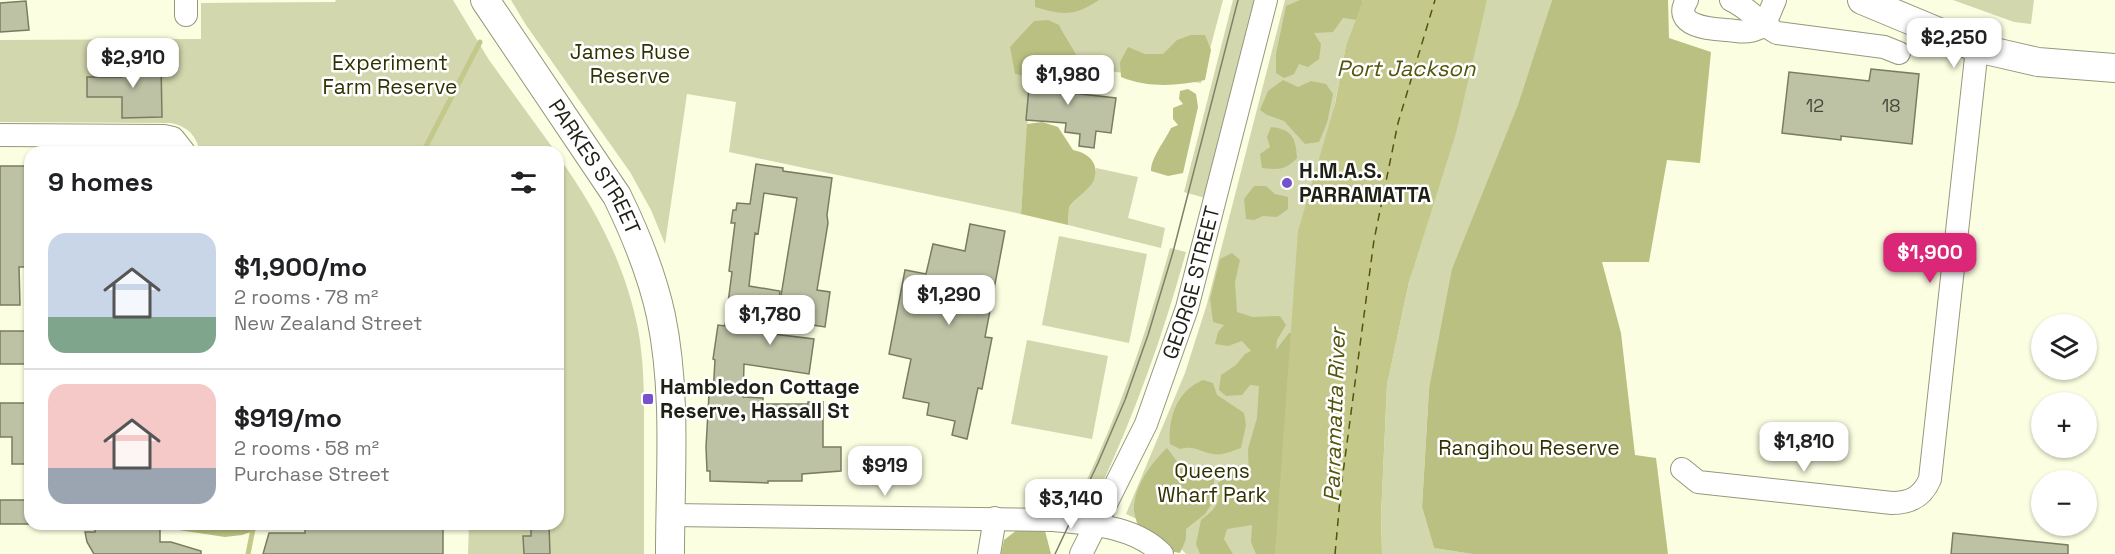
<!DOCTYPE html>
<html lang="en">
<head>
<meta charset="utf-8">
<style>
  body { margin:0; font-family:"Space Grotesk",sans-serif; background:#f6f6f6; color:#202124; height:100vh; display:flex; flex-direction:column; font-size:22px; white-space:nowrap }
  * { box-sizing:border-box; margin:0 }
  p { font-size:20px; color:#757577 }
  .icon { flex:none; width:33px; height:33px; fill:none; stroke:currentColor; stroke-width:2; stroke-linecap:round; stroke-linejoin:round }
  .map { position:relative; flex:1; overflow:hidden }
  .drawer { position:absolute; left:24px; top:146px; width:540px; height:384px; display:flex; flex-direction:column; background:#fff; border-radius:18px; box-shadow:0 2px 4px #0004 }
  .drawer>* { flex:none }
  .fabs { position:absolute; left:2031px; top:314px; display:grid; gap:12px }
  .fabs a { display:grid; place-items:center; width:66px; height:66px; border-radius:50%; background:#fff; box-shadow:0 2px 4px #0004; font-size:30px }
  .price { position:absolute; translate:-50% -51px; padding:0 14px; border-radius:12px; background:#fff; color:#222; font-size:20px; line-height:39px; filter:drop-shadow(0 2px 3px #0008) }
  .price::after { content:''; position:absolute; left:50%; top:36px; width:18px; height:14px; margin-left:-9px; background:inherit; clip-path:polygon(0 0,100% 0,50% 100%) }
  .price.current { background:#db2777; color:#fff }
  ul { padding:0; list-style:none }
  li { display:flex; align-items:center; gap:18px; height:150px; padding:0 24px }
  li+li { border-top:2px solid #e0e0e0 }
  li span { display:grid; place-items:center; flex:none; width:168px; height:120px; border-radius:18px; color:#555 }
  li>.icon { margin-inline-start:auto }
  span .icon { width:72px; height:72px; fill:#fffc; stroke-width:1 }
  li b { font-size:26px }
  h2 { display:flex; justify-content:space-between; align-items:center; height:72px; padding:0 24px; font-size:26px }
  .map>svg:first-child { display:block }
</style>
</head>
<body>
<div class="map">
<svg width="2115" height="554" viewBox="0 0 2115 554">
  <rect width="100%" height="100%" fill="#fbfee0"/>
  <!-- green -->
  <g fill="#d3d7ad">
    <path d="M336,0H453L489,60L555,151H200C195,134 187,126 170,123L0,122V40L201,39V3L335,2Z"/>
    <path d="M511,0H1223L1201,83L1032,61L1021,214L729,152L736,102L687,94L665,244L651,210L630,172L526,25Z"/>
    <path d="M1233,0H1256L1205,198L1184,192Z"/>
    <path d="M1285,0H1363L1346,45L1292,330L1275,554H1186C1169,534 1149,525 1126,514L1185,373L1207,304Z"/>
    <path d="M1487,0H1552L1429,389L1422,507L1434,548L1472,554H1382L1381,517L1387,385L1409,282Z"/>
    <path d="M1953,0H2034L2031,24L2014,22Z"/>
    <path d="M558,156C596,209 625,264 638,329C645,367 644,405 644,444C644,481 644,517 644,554H468L469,524H558Z"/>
    <path d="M1096,168L1138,177L1128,218L1165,228L1161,248L1068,225L1069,207L1092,183Z"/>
    <path d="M1059,236L1147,254L1129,343L1042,325Z"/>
    <path d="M1170,248L1186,252C1163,336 1134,416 1097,495L1083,488C1120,411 1147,331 1170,248Z"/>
    <path d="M1027,340L1108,356L1092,439L1011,424Z"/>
  </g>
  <!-- forest -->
  <g fill="#bac081">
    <path d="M1035,0H1099C1073,17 1063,15 1035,7Z"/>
    <path d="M1300,0H1362L1364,4L1358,20L1343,18L1333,32L1314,33L1321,44L1319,59L1308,67L1299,64L1294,74L1284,78L1276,73V54L1286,6Z"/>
    <path d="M1552,0H1668L1669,38L1711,52L1700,163L1667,160L1649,262H1602L1621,333L1635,455L1656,458L1668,554H1472L1434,548L1422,507L1429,389L1452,269L1518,105Z"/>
    <path d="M1048,20L1059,25C1065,38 1076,51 1080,64H1094L1106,68L1100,81L1091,90L1074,89L1067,78L1054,81L1015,74L1010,47L1034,21Z"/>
    <path d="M1191,35H1205L1211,50L1205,80C1178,86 1147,88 1121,77L1120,62L1128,47L1145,54H1163L1177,40Z"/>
    <path d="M1283,80L1298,87L1311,81L1326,84L1333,94L1327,123L1319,142L1305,144L1284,121L1267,115L1260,110L1268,91Z"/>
    <path d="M1188,89L1196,94L1198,107L1183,173L1168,176L1151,171C1151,157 1165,141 1171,128L1178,125L1173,119V108L1183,104L1179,99L1180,91Z"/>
    <path d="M1042,122L1058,127L1073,150C1089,153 1101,164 1093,182C1090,188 1075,199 1069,207L1068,225L1021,214L1027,124Z"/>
    <path d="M1271,127C1292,129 1296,138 1297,158C1286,170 1278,170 1262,168L1260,154L1270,147L1267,137Z"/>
    <path d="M1254,186H1266L1275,194L1288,197V209L1277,217L1263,216L1254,220L1246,219L1244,199Z"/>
    <path d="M1232,253L1240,260L1235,282L1237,312L1253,317L1280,316L1286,325L1277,340L1276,350L1289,333L1300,331L1279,554H1256L1251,542L1252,525L1227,529L1224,539L1233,554H1200L1196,544L1201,520C1217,507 1220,505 1218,483L1230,473L1249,475L1248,449L1257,418L1259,386L1250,385L1242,395L1226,396L1219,390L1221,375L1236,365L1245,354L1251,351L1242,341L1228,346L1215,344L1218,332L1224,325L1213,322L1210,299L1220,259Z"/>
    <path d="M1203,380L1213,383L1217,395L1244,413L1246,425L1241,448C1231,451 1223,456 1213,454C1199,452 1195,445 1180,449L1170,444C1168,417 1177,391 1203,380Z"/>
    <path d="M1167,448L1179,464L1206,470L1214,479V500L1205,514L1186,529V539L1180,553L1169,551L1139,529C1137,523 1135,517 1134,511C1133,488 1151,463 1167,448Z"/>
    <path d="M174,524H273L242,535L225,537L172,529Z"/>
    <path d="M1017,530L1045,531L1051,554H1001L1004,540Z"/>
  </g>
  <!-- water -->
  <path fill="#c4c98b" d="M1363,0H1487L1456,133L1409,282L1387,385L1381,517L1382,554H1275L1298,231L1335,104L1346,45Z"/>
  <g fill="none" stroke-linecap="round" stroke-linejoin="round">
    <!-- stream -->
    <g stroke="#c4c98b" stroke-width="5">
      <path d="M423,152L480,42"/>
      <path d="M248,554L254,524"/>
    </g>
    <!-- ferry -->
    <path stroke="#52550c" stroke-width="1.5" stroke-dasharray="8 6" stroke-linecap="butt" d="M1335,554L1341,488L1374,240L1398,123L1435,0"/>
  </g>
  <!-- building -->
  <g fill="#bec2a5" stroke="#797c61" stroke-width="1.5">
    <path d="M26,1L29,30L0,32V3Z"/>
    <path d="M122,62H161L162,117L122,118V97H87V77H122Z"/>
    <path d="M1031,66L1065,69L1063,92L1116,98L1111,133L1096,131L1094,148L1079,146L1080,134L1065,132L1066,123L1026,120Z"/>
    <path d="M1871,69L1919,74L1912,144L1841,136V140L1782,133L1789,72L1869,81Z"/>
    <path d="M756,164L783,168V171L832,178L827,215L828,223L817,290L830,292L825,327L806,324L808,306L780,302L797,198L764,193L758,234L755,233L749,286L780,291L774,334L814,339L809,374L744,364L743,397L763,398V404H808V402H823V447H841V471L802,474V481H768V483L710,481V471H707L706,447L709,394H713L715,360L713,359L718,325L725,326L732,272L729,271L735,223H731L733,210H736L737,203L750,204Z"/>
    <path d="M0,166H30V220H27V252H30V267H19L20,305H0Z"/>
    <path d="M970,224L1005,231L985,337L992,338L982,389L978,388L967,439L952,435L955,421L927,415L929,403L903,398L911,359L889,354L905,270L926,274L933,244L965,251Z"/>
    <rect x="0" y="331" width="30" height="33"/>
    <path d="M0,403H30V464H12V437H0Z"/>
    <rect x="0" y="500" width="30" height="24"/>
    <path d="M95,524H160V542H171L201,551V554H94L87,542L85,532H95Z"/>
    <path d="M305,524H443V554H263L269,533H305Z"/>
    <path d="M531,524H549L550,554H524L523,536H531Z"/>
    <path d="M1953,533L2068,545V554H1951Z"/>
  </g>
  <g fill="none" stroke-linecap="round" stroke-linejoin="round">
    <defs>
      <g id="minor">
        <path d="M186,0V15"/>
        <path d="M1687,0C1671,26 1710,29 1726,30C1733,30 1743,33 1750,31C1755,30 1759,28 1764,26L1775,0"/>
        <path d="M1731,0C1749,8 1760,24 1777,33L1884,47L1899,53"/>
        <path d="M0,135L164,136L173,138L184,152"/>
        <path d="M1682,469L1698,482L1892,503C1911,503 1923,496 1930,479L1977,48"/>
        <path d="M671,515L1054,520C1090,524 1135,526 1162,554"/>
        <path d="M989,554L995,518"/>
        <path id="s1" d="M1081,554L1146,424L1187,308L1266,0"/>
      </g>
      <g id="major">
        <path id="s2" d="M485,0L617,196C636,235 652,274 661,316C677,393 670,476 670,554"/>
        <path d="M1862,0L1977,48L2038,62L2115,68"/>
      </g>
    </defs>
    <!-- minor casing -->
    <use href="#minor" stroke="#95987c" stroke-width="24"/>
    <!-- major casing -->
    <use href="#major" stroke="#95987c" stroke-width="30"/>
    <!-- minor -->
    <use href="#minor" stroke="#fff" stroke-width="22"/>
    <!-- major -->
    <use href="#major" stroke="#fff" stroke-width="28"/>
    <!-- tram -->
    <path stroke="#7f816d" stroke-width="1.5" d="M1055,554L1098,463L1125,400L1148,335L1173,252L1238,0"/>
  </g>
  <!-- markers -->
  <g fill="#7653cd" stroke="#fff" stroke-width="2">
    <circle cx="1287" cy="183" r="6"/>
    <rect x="642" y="393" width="12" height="12" rx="3"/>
  </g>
  <g text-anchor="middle" stroke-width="5" stroke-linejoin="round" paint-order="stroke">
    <!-- number labels -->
    <g font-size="18" fill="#474839">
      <text x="1815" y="112">12</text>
      <text x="1891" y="112">18</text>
    </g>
    <!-- park labels -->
    <g font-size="21" fill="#303200" stroke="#fff">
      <text x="630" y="59">James Ruse<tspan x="630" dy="24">Reserve</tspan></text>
      <text x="390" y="70">Experiment<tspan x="390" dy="24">Farm Reserve</tspan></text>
      <text x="1529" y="455">Rangihou Reserve</text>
      <text x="1212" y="478">Queens<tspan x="1212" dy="24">Wharf Park</tspan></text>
    </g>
    <!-- street labels -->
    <g font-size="21" fill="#1f2015" stroke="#fff">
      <text dy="7" stroke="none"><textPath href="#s2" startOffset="200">PARKES STREET</textPath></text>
      <text dy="7" stroke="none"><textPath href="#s1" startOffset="294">GEORGE STREET</textPath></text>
    </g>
    <!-- poi labels -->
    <g font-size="21" font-weight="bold" fill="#1f2015" stroke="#fff" text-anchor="start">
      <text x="1299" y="178">H.M.A.S.<tspan x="1299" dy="24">PARRAMATTA</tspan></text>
      <text x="660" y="394">Hambledon Cottage<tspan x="660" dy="24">Reserve, Hassall St</tspan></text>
    </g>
    <!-- water labels -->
    <g font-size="22" font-style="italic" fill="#52550c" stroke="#fff">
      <text x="1406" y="76">Port Jackson</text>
      <text transform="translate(1334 415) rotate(-88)" y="8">Parramatta River</text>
    </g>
  </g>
</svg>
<div class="fabs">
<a><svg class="icon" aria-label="layers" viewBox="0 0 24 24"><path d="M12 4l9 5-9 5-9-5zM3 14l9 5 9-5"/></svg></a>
<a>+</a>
<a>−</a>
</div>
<b class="price" style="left:1954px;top:69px">$2,250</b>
<b class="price" style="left:133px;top:89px">$2,910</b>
<b class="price" style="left:1068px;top:106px">$1,980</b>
<b class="price current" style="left:1930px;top:284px">$1,900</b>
<b class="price" style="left:949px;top:326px">$1,290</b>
<b class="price" style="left:770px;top:346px">$1,780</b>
<b class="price" style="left:1804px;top:473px">$1,810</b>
<b class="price" style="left:885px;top:497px">$919</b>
<b class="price" style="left:1071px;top:530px">$3,140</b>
<section class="drawer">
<h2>9 homes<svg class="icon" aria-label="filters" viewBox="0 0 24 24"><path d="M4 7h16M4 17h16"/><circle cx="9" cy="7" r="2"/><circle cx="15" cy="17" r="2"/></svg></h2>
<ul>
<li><span style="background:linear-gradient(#c9d6e8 70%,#7fa58c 0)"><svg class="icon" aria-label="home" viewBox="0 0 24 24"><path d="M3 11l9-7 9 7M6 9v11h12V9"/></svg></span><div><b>$1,900/mo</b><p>2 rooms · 78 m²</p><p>New Zealand Street</p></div></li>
<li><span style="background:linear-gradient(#f6c9c9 70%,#9aa5b1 0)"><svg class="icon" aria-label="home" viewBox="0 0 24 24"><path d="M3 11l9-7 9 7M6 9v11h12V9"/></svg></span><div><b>$919/mo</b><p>2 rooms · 58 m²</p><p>Purchase Street</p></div></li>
</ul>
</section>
</div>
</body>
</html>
